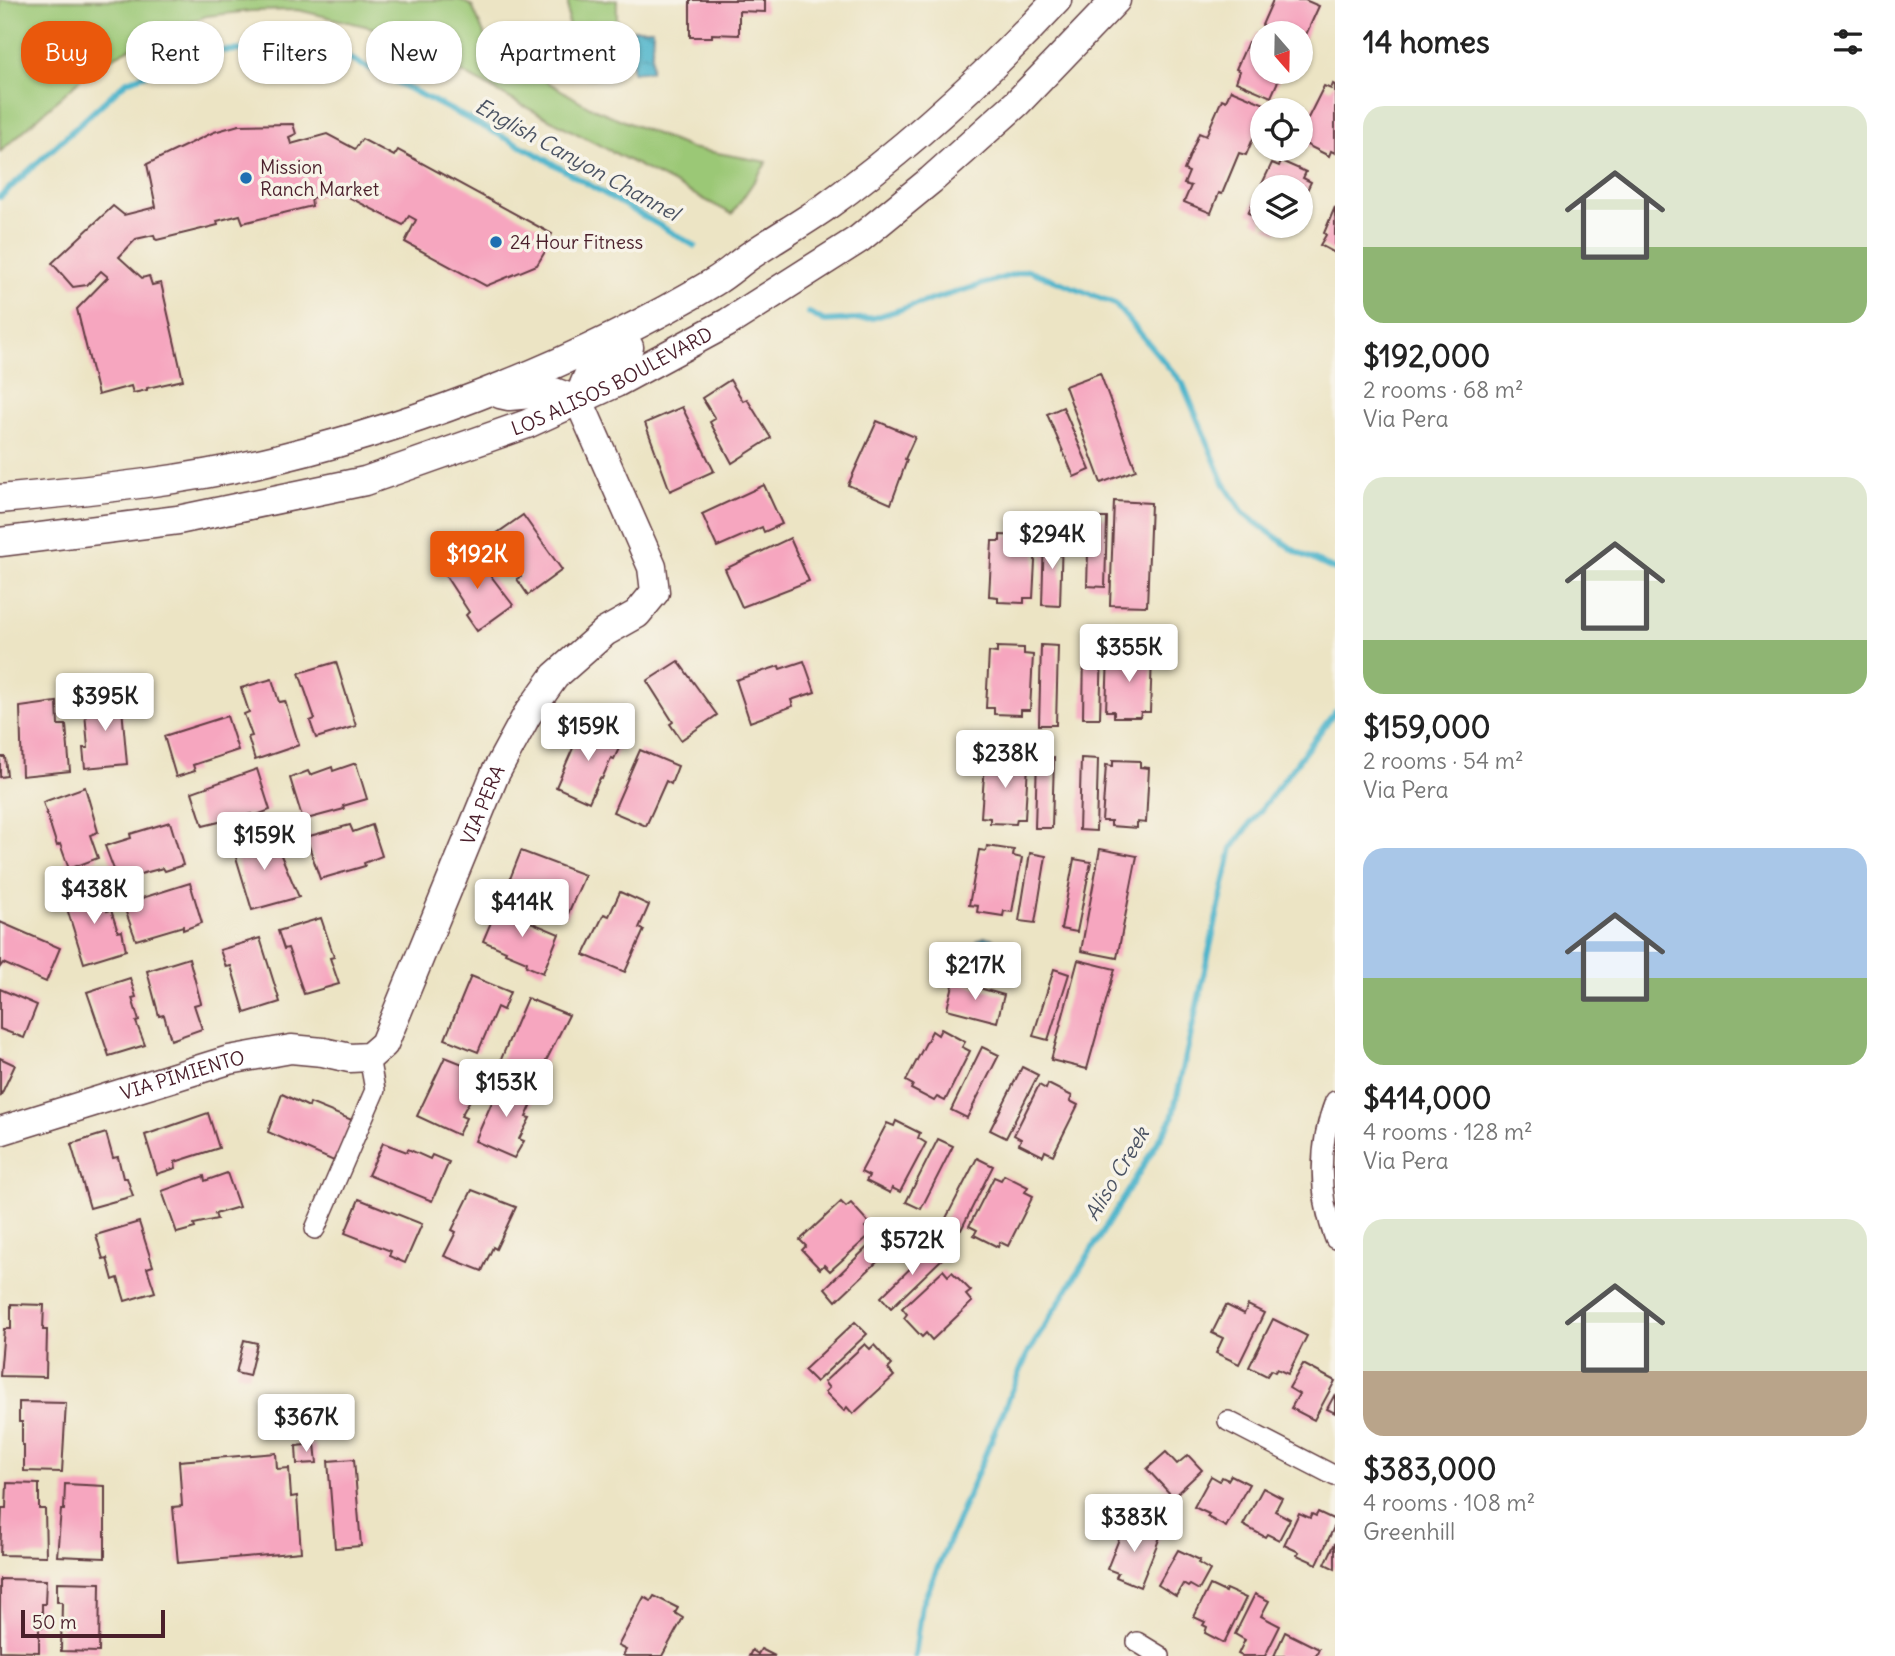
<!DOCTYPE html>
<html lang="en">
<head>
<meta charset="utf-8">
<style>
  body { margin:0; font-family:Delius,sans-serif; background:#f6f6f6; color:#222; height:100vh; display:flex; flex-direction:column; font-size:26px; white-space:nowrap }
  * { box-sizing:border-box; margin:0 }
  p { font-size:23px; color:#767676 }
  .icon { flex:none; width:38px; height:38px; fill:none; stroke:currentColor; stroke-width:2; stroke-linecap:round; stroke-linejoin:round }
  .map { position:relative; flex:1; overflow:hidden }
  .details { display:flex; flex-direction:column; background:#fff; width:560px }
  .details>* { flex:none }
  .hud { position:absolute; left:21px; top:21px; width:665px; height:63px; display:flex; gap:14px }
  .needle { width:46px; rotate:160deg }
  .controls { position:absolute; left:1250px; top:21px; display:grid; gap:14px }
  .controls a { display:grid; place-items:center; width:63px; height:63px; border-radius:50%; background:#fff; box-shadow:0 2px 5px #0004; font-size:35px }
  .scale { position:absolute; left:21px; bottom:18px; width:144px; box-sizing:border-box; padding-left:7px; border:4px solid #4a1f2b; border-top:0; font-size:19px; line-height:24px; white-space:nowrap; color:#4a1f2b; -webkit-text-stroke:5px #f7f3e8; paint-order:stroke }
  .price { position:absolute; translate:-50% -60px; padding:0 16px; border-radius:7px; background:#fff; color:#222; font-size:23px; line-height:46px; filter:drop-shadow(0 2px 4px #0008) }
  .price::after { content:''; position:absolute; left:50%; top:42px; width:21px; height:16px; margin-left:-10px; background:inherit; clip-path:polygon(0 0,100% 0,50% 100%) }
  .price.on { background:#ea580c; color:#fff }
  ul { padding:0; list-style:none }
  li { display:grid; align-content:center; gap:14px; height:371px; padding:0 28px }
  li span { display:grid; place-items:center; height:217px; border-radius:21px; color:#555 }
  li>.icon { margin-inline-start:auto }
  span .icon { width:126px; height:126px; fill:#fffc; stroke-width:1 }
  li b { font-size:30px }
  h2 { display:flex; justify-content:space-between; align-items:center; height:84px; padding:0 28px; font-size:30px }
  .chip { padding:0 24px; border-radius:28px; background:#fff; box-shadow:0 2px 5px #0004; font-size:24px; line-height:63px }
  .chip.on { background:#ea580c; color:#fff }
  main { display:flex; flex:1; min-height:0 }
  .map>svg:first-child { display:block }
</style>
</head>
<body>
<main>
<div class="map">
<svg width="1335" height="1656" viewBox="0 0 1335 1656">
  <defs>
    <pattern id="water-ripples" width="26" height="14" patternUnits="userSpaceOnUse" patternTransform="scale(1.75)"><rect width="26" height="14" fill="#4cb4cb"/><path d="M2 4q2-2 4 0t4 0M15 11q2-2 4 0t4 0" fill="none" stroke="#4192a5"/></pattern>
  </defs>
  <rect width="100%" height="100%" fill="#f7f3e8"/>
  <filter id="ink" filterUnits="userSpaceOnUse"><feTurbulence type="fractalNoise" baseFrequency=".0143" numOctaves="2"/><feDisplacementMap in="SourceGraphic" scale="14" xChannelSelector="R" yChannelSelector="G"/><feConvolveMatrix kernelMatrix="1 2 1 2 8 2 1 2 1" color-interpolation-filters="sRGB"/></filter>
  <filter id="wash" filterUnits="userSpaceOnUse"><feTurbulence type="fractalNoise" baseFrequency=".00686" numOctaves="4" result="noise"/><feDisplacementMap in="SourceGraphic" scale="28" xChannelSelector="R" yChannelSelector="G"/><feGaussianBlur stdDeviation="1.57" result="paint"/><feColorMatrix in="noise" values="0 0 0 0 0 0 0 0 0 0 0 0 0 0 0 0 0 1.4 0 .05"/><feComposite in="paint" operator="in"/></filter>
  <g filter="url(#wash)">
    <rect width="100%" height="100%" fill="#ece4c4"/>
    <!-- grass -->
    <g fill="#9bc876" stroke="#727450" stroke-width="2">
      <path d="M0,0H461L472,6L490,48L590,107L690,148L767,162L732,214L520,104L386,31L298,10L250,11L206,16L146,40L94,67L0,152Z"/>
      <path d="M568,0H617L616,78H569Z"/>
    </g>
    <!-- water -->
    <g fill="url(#water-ripples)" stroke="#4b6a7b" stroke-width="2">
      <path d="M633,29H653L651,71L632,72Z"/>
      <path d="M984,937L991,938L997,943L996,954L990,969L993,971L992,977L971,974L972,968L976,967L977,941Z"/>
    </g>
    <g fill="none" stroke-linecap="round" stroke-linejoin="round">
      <!-- stream -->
      <g stroke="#4cb4cb" stroke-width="6">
        <path d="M0,197L127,81L210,51L299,49L347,57L531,151L695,246"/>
        <path d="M809,313L824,321L873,318L1028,270L1115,304L1183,384L1224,483L1244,514L1295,551L1335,570"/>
        <path d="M915,1656L922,1605L1027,1355L1172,1119L1232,848L1335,712"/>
      </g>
    </g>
    <g id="blocks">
      <!-- building -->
      <g fill="#f6a6bf">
        <path d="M690,0H765V12L739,11V35L712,34V37H690Z"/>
        <path d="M1273,0H1305L1319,6L1300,48V33H1264L1267,27L1262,25Z"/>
        <path d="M1257,33L1262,35V72H1282L1271,97L1236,82L1240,71L1236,69L1248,42L1252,43Z"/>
        <path d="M1333,84L1335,85V153L1331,151L1329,156L1305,144L1307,140L1300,134L1324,86L1331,89Z"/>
        <path d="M1231,90L1267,105L1265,110H1262V118L1246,155L1239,153L1222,194L1219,193L1211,213L1184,202L1191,186L1184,184L1189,172L1184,170L1199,133L1206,136L1222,99L1226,101Z"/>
        <path d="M293,124L296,134L289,137L291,144L327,134L355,149L362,139L394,156L398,150L552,234L544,249L546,250L537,265L486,286L405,242L416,220L409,216L403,225L337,191L311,198L312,206L243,223L240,215L217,221L218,225L157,240L155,239L154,235L136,239L119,257L142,278L149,276L152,285L161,283L183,380L147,388V390L133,393L131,386L98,395L77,309L108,277L101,271L87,285L73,287L52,263L113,206L124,215L156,207L147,164L214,132L239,125Z"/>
        <path d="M1281,161L1306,172L1303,178L1311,182L1300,205V187H1262V226H1290L1287,232L1279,228L1277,233L1253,221L1255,216L1248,213L1272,163L1279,166Z"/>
        <path d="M1335,207V253L1320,245L1326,235L1324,233Z"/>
        <path d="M1100,373L1136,470L1101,483L1065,386Z"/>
        <path d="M730,380L743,401L747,399L771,438L732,463L710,422L715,419L702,398Z"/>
        <path d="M682,407L714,471L670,491L645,423Z"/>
        <path d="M1063,407L1090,470L1074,477L1047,414Z"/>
        <path d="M877,421L915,437L905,459L907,460L891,504L848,485Z"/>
        <path d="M764,485L782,524L764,532L762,527L717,547L702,514Z"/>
        <path d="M1114,501L1151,503L1147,606L1110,605Z"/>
        <path d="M523,515L562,570L528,595L517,579L521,576L493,536Z"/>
        <path d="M1089,518H1107L1105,587L1087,586Z"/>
        <path d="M1000,535L1027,536V543H1036L1033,598H1024V603L998,602V597L989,596L992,541H1000Z"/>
        <path d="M1044,536H1062L1060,606L1042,605Z"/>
        <path d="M790,538L809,581L742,607L725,569Z"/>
        <path d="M472,551L513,605L477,631L466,615L469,612L443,572Z"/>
        <path d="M1041,645L1058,646L1056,725H1039Z"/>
        <path d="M997,647L1024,648V654L1033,655L1030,710H1021V715L994,714V708H986L989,652L997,653Z"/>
        <path d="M1084,648H1102L1100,718H1083Z"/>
        <path d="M1116,650L1143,651V657H1152L1150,712H1141L1140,717H1114V711H1106L1108,655L1116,656Z"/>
        <path d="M678,661L717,715L681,740L670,724L673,722L647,681Z"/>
        <path d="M804,661L815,692L791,700L793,706L750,722L736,680L779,666L780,669Z"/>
        <path d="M336,662L356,726L316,738L310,721L315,719L299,673Z"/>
        <path d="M272,679L279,702L285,701L299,745L255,760L248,737L252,736L244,714L249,712L241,688Z"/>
        <path d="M121,697L127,764L85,768L83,748H88L84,700Z"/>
        <path d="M57,702L58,725H66L70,771L22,776L20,707Z"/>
        <path d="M227,716L238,750L193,765L195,771L176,777L164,736Z"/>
        <path d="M583,725L622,742L614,759L611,758L602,779L600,778L589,802L556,787Z"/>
        <path d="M640,750L678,766L671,784L666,781L646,826L613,812Z"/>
        <path d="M992,756L1020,757L1019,764H1028L1025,819H1017L1016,824L990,823V818L981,817L985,762H992Z"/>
        <path d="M0,757H5L7,776L0,777Z"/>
        <path d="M1037,757L1054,758L1052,828H1035Z"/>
        <path d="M1081,758L1098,759L1096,831L1079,830Z"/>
        <path d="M1113,760L1140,761V767L1149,768L1146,823L1137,822V828L1111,826V821H1102L1106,765L1113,766Z"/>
        <path d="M356,763L367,799L343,806L344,809L303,820L290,778L308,771L310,775L332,767L333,771Z"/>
        <path d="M257,769L270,810L252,817L251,814L203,826L192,792Z"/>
        <path d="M85,787L98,832L90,835L98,858L69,869L60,844L57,846L43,802Z"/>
        <path d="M170,822L183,865L165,871L163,868L118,880L105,846L131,838L130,834Z"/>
        <path d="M350,825L353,832L372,825L382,856L364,863L365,866L320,879L306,837Z"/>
        <path d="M267,832L275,854L280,853L299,897L252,910L232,844Z"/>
        <path d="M987,846L1014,850L1013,856L1022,858L1012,912L1004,911L1003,916L977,912L978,906L969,905L979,850L986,851Z"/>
        <path d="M1100,849L1137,856L1117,958L1081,951Z"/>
        <path d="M521,851L585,875L567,916L549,908L550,905L529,896L530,894L508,884Z"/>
        <path d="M1030,853L1046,856L1035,923L1019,921Z"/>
        <path d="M1074,859L1091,862L1077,932L1061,929Z"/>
        <path d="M190,883L202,923L183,930V926L136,940L123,904Z"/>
        <path d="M99,887L107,911L111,910L118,932L122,931L126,950L84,963L64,899Z"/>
        <path d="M620,892L649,905L639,928L644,930L625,972L584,955L604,914L609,916Z"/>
        <path d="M497,908L559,934L543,973L526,966L527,962L505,953L506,951L483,941Z"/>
        <path d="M321,918L334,957L330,958L339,984L304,994L288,948L284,949L278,931Z"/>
        <path d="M0,922L60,948L46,982L3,963L0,967Z"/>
        <path d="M260,938L280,1002L245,1013L231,966L226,967L220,950Z"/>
        <path d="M189,958L201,1003L194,1005L202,1029L171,1040L164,1015L159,1016L147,971Z"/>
        <path d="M1078,960L1115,969L1087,1069L1051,1060Z"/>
        <path d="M1054,969L1069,974L1048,1040L1033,1036Z"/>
        <path d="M471,976L510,992L503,1010L497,1007L478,1052L445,1039Z"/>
        <path d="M130,978L136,997L132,998L139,1021L136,1022L145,1045L109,1056L87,992Z"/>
        <path d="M954,981L1004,995L997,1022L947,1009Z"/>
        <path d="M0,989L37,1005L24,1038L0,1029Z"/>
        <path d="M527,998L569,1015L537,1079L499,1064Z"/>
        <path d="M941,1029L965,1042L962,1047L970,1051L945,1101L937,1097L934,1101L911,1089L913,1085L906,1081L932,1031L938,1035Z"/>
        <path d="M982,1047L999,1055L967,1118L951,1110Z"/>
        <path d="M445,1057L478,1070L469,1092L473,1095L461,1116L466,1118L458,1135L417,1116Z"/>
        <path d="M0,1058L15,1065L0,1097Z"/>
        <path d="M1022,1067L1038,1075L1006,1138L990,1130Z"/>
        <path d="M502,1079L536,1095L526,1117L530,1118L519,1139L524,1141L514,1158L475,1141Z"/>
        <path d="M1048,1084L1072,1096L1070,1101L1078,1105L1053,1155L1045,1151L1043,1156L1019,1144L1021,1139L1014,1135L1039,1085L1046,1089Z"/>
        <path d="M282,1094L309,1107L310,1103L352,1120L336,1162L268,1132Z"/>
        <path d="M208,1113L219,1148L175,1162L176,1168L157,1174L145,1135Z"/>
        <path d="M896,1121L920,1133L918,1138L926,1143L900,1192L892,1188L890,1193L866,1181L869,1176L861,1172L887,1123L894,1126Z"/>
        <path d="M106,1133L113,1158L118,1157L123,1178H127L133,1196L90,1208L71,1144Z"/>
        <path d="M938,1139L953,1146L921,1209L906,1202Z"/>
        <path d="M383,1143L407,1152L408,1149L430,1159L432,1155L449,1162L432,1201L368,1175Z"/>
        <path d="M977,1158L993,1166L961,1230L944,1222Z"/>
        <path d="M227,1173L239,1207L215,1214L217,1219L194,1224L195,1228L177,1233L162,1191L204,1176L205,1181Z"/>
        <path d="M1004,1175L1028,1187L1025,1192L1033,1196L1008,1246L1000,1242L998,1247L974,1235L977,1230L969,1226L994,1177L1001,1180Z"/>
        <path d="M472,1190L516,1207L496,1249L493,1247L482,1271L444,1256L456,1232L452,1230Z"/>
        <path d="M359,1199L422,1224L405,1263L389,1256L391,1251L345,1233Z"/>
        <path d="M841,1202L846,1207L851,1203L869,1223L865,1227L871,1234L830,1271L824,1265L820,1269L802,1250L806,1246L800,1240Z"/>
        <path d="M139,1222L153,1266L147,1268L155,1292L125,1301L118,1278L113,1280L107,1258L103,1259L96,1235Z"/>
        <path d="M882,1233L894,1246L836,1301L825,1288Z"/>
        <path d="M932,1247L943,1258L891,1308L881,1297Z"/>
        <path d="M943,1270L948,1276L952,1272L971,1291L966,1295L972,1302L932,1340L926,1333L922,1337L904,1318L907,1314L902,1308Z"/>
        <path d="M11,1304L44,1305L43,1330H47L46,1377L0,1376L4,1329H11Z"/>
        <path d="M1226,1305L1244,1314L1248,1305L1264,1313L1239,1364L1216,1353L1223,1338L1212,1333Z"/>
        <path d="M1273,1319L1307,1336L1288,1374L1277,1369L1275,1372L1271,1370L1267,1376L1249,1367Z"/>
        <path d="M855,1322L867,1334L816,1382L804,1370Z"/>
        <path d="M244,1340L257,1343L249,1376L236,1373Z"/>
        <path d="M865,1344L870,1349L874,1345L892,1365L888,1369L894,1376L853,1414L847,1407L844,1411L825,1392L829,1388L824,1382Z"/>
        <path d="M1303,1364L1335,1381L1314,1420L1291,1408L1299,1394L1289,1388Z"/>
        <path d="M1335,1394V1413L1327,1409Z"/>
        <path d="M19,1402L66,1403L62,1472L24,1471V1445H22V1422H19Z"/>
        <path d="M315,1444L317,1463L297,1464L296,1446Z"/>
        <path d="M1166,1452L1177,1464L1188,1455L1202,1470L1173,1497L1147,1469Z"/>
        <path d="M276,1453L277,1469L289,1468L291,1497L297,1496L301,1552L178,1563L173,1507L182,1506L179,1461Z"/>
        <path d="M354,1459L361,1546L335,1548L328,1461Z"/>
        <path d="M1231,1475L1249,1484L1226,1527L1207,1517L1209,1514L1194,1507L1211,1476L1220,1481L1222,1477L1228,1480Z"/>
        <path d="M7,1483L39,1484V1509H45L46,1556L0,1555L2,1508H6Z"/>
        <path d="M65,1484L105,1486V1558L57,1556L61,1510H64Z"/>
        <path d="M1263,1488L1282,1498L1275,1511L1290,1519L1279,1540L1267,1534L1265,1537L1243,1525Z"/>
        <path d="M1318,1512L1335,1520V1525L1317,1564L1297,1555L1299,1552L1284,1545L1299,1513L1310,1518L1312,1514L1316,1516Z"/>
        <path d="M1125,1524L1142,1531L1144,1525L1162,1532L1140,1587L1116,1577L1118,1573L1107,1569Z"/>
        <path d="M1335,1543V1569L1325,1564Z"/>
        <path d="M1178,1550L1200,1560L1198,1563L1210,1570L1199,1590L1190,1585L1188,1587L1183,1584L1176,1596L1158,1585Z"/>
        <path d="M0,1579L46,1580L45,1604H42V1627H39V1652L0,1651Z"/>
        <path d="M57,1582L100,1583L99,1652L61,1651L62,1602H57Z"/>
        <path d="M1210,1585L1225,1592L1226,1589L1246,1598L1224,1643L1205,1633L1207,1627L1203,1625L1205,1622L1194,1617Z"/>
        <path d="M1255,1594L1269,1601L1261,1616L1280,1626L1265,1656H1242L1238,1654L1245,1640L1235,1634Z"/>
        <path d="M654,1596L678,1608L675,1613L683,1618L662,1656H625L623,1655L626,1650L618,1646L644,1597L651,1601Z"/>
        <path d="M1285,1632L1319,1649L1316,1656H1274Z"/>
        <path d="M761,1649L775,1656H749L752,1650L758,1654Z"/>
      </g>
    </g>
  </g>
  <g filter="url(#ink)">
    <use href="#blocks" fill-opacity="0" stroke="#623d42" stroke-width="2"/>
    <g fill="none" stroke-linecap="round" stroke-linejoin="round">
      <defs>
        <g id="street">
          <path d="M1335,1101C1318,1144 1318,1196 1335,1239"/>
          <path d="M315,1229L375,1090L369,1057"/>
          <path d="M1228,1421L1335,1476"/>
          <path d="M1137,1642L1160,1656"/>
        </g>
        <g id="secondary">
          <path d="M500,394L509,396L554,392L579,401C589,363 596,364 629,347"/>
          <path d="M0,499C94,490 188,481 280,458C427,422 584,360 714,282C726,275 737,265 748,257C773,240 799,225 824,208C909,147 986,76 1057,0"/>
          <path id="s1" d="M0,542L178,520L365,481L527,424L616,383L727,323L859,239L931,180L1017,103L1116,0"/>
          <path id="s2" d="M0,1131L229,1060L291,1049L323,1052L350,1058L369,1057L384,1044L495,774L527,715L555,676L605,632L637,614L655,592L652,567L579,401"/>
        </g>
      </defs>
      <!-- street casing -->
      <use href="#street" stroke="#623d42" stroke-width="22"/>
      <!-- secondary casing -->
      <use href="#secondary" stroke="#623d42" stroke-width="31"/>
      <!-- street -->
      <use href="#street" stroke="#fff" stroke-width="19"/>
      <!-- secondary -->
      <use href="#secondary" stroke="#fff" stroke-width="28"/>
    </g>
  </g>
  <!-- markers -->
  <g fill="#1f6fb2" stroke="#f7f3e8" stroke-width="2.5">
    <circle cx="246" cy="178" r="7"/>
    <circle cx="496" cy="242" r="7"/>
  </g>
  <g text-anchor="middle" stroke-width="7" stroke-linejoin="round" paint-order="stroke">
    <!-- poi labels -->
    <g font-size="19" fill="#4a1f2b" stroke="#f7f3e8" text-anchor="start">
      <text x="260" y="174">Mission<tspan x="260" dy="22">Ranch Market</tspan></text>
      <text x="510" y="249">24 Hour Fitness</text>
    </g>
    <!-- street labels -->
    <g font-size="19" fill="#4a1f2b" stroke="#f7f3e8">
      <text dy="7" stroke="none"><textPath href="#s1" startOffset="637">LOS ALISOS BOULEVARD</textPath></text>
      <text dy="7" stroke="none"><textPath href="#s2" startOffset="660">VIA PERA</textPath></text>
      <text dy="7" stroke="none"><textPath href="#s2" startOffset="191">VIA PIMIENTO</textPath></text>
    </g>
    <!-- water labels -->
    <g font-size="21" font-style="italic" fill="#4b5363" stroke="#f7f3e8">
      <text transform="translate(577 160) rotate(29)" y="7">English Canyon Channel</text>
      <text transform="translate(1117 1174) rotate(-59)" y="7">Aliso Creek</text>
    </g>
  </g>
</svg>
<div class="controls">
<a><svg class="needle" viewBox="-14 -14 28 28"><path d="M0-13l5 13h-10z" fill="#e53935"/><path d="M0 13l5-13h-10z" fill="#767676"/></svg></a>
<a><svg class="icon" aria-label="locate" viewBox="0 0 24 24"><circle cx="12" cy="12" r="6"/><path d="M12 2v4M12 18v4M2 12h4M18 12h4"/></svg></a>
<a><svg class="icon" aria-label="layers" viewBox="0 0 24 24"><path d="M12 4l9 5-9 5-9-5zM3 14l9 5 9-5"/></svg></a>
</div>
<div class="scale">50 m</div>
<b class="price" style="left:1052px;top:571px">$294K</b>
<b class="price on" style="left:477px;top:591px">$192K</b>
<b class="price" style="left:1129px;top:684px">$355K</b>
<b class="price" style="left:105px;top:733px">$395K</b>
<b class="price" style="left:588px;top:763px">$159K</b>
<b class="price" style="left:1005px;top:790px">$238K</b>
<b class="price" style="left:264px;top:872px">$159K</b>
<b class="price" style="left:94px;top:926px">$438K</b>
<b class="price" style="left:522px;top:939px">$414K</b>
<b class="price" style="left:975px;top:1002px">$217K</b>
<b class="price" style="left:506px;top:1119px">$153K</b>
<b class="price" style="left:912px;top:1277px">$572K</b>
<b class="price" style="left:306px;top:1454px">$367K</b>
<b class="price" style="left:1134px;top:1554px">$383K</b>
<div class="hud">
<a class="chip on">Buy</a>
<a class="chip">Rent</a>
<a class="chip">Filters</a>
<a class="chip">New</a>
<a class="chip">Apartment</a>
</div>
</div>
<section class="details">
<h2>14 homes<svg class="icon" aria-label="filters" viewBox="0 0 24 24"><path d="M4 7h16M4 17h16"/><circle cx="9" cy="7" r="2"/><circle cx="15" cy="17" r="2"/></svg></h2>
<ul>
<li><span style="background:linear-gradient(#dfe7d0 65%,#8fb573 0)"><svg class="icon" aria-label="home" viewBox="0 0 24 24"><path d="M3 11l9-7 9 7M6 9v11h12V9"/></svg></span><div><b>$192,000</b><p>2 rooms · 68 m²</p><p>Via Pera</p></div></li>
<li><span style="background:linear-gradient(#dfe7d0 75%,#8fb573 0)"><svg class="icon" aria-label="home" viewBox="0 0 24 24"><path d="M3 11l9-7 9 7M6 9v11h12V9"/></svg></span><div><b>$159,000</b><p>2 rooms · 54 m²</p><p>Via Pera</p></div></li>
<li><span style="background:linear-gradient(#a9c7e8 60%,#8fb573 0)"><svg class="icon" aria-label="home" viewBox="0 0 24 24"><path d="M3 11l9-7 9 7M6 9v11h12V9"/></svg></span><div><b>$414,000</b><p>4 rooms · 128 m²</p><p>Via Pera</p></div></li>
<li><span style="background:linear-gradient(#dfe7d0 70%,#b9a48a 0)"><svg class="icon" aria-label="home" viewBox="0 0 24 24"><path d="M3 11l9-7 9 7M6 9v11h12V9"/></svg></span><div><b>$383,000</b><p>4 rooms · 108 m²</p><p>Greenhill</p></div></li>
</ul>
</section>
</main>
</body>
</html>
